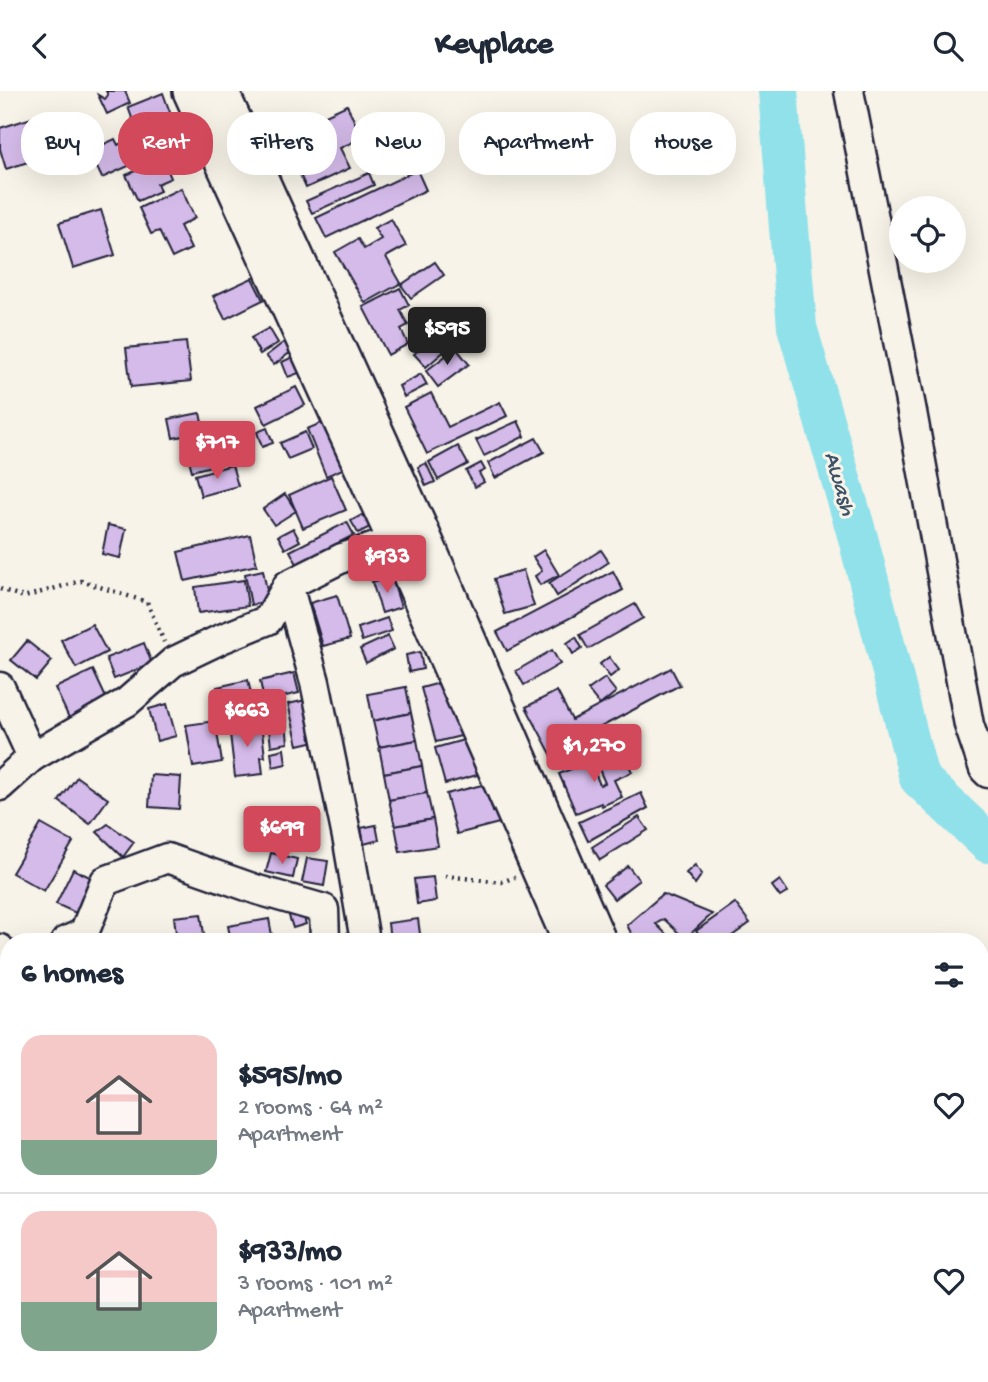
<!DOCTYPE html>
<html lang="en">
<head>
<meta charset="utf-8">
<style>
  body { margin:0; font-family:"Gochi Hand",sans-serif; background:#f2f2f3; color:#1f2937; height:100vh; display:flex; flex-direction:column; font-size:26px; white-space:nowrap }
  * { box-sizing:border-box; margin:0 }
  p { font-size:23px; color:#747a83 }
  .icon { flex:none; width:38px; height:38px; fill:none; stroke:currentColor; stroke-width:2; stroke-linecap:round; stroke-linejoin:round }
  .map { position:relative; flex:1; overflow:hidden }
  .panel { position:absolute; left:0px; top:842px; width:989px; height:450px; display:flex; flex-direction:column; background:#fff; border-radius:28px 28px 0 0; box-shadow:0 7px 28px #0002 }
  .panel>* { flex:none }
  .hud { position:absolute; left:21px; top:21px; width:947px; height:63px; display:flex; gap:14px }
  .fabs { position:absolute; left:889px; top:105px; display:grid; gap:14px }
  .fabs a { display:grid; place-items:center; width:77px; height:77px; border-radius:50%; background:#fff; box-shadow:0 7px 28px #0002; font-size:35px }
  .price { position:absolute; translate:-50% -60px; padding:0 16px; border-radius:7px; background:#d1495b; color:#fff; font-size:23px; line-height:46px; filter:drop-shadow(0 2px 4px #0008) }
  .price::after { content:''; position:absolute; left:50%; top:42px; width:21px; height:16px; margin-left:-10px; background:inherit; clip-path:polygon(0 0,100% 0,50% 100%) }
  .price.active { background:#222; color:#fff }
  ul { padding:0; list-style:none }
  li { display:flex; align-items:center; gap:21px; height:175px; padding:0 21px }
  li+li { border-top:2px solid #e0e1e3 }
  li span { display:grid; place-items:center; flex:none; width:196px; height:140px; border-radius:21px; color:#555 }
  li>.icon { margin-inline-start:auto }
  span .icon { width:84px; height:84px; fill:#fffc; stroke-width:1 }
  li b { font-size:30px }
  h2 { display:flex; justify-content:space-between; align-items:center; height:84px; padding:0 21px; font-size:30px }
  .pill { padding:0 24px; border-radius:28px; background:#fff; box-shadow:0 7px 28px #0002; font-size:24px; line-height:63px }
  .pill.active { background:#d1495b; color:#fff }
  header { display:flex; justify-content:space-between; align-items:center; height:91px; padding:0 21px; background:#fff; font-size:32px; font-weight:800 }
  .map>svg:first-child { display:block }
</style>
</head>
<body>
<header><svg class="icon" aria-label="back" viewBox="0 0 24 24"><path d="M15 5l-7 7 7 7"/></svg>Keyplace<svg class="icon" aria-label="search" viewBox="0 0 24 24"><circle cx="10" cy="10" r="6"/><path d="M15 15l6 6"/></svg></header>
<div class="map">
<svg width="988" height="1291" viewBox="0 0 988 1291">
  <rect width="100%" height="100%" fill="#f7f3e8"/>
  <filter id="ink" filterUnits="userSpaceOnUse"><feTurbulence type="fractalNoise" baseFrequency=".0143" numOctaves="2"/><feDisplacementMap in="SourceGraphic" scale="14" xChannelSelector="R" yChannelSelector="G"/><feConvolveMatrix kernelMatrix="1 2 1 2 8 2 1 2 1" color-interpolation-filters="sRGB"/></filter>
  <g filter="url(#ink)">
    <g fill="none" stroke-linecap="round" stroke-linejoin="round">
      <!-- river -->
      <path stroke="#90e1ea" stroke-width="40" d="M778,0L797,236L858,447L919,687L988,752"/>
    </g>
    <!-- building -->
    <g fill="#d5bbea" stroke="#22223b" stroke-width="2">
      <path d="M106,0H125L130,12L107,23L98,4L105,8L108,4Z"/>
      <path d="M163,2L180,49L145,62L128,16Z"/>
      <path d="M347,14L362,47L340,57L350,77L306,97L296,75L318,65L304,34Z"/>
      <path d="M38,25L50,64L6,78L0,58V37Z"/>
      <path d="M133,46L144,68L102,87L89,60L115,48L118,54Z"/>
      <path d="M163,68L171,87L157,93L160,100L138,110L126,84Z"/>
      <path d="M417,79L426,99L326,147L316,127Z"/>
      <path d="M369,82L374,94L312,122L306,110Z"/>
      <path d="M181,97L195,127L180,135L191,158L172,167L159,140L151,143L139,117Z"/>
      <path d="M101,119L115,164L73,177L59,132Z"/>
      <path d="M391,128L406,155L386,166L401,192L365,212L335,161L358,148L364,158L381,148L374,137Z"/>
      <path d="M435,171L444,184L411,207L401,194Z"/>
      <path d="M252,187L263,209L225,228L213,205Z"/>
      <path d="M400,197L409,214L400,219L408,234L401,238L408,253L388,264L363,216Z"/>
      <path d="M269,237L278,252L260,263L251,247Z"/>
      <path d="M435,244L447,258L426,276L414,263Z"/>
      <path d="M186,251L191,290L131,296L126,257Z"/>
      <path d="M284,251L292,260L274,274L266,265Z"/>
      <path d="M456,257L469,273L438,296L426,280Z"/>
      <path d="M299,263L307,279L288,286L282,271Z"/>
      <path d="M421,283L427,294L404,306L399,295Z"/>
      <path d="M296,296L305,314L266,333L257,315Z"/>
      <path d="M431,302L448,336L500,311L507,325L427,363L404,316Z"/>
      <path d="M200,322L204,341L173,347L169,328Z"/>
      <path d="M326,330L345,377L326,385L307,338Z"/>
      <path d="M518,330L525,345L484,365L476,349Z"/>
      <path d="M267,337L273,352L262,356L257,341Z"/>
      <path d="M305,341L312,358L288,368L280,352Z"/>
      <path d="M219,345L226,371L192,380L185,354Z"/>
      <path d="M536,347L544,361L495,387L488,372Z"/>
      <path d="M458,355L468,373L438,389L429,371Z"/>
      <path d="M426,372L435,391L426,395L418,376Z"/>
      <path d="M481,372L485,379L479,382L484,391L475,396L466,380Z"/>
      <path d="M232,374L238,395L201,405L195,384Z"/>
      <path d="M331,385L346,419L303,437L289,404Z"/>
      <path d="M285,403L296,420L274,434L263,418Z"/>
      <path d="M369,420L376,433L358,442L351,430Z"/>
      <path d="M347,431L354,444L297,473L290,460Z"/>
      <path d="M108,434L126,438L120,467L102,463Z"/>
      <path d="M293,437L300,450L285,458L278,445Z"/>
      <path d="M250,444L257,474L185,490L178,461Z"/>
      <path d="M544,459L559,484L540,494L535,485L542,480L533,466Z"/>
      <path d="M601,459L609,471L557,505L549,492Z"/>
      <path d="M263,479L269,510L251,514L245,483Z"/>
      <path d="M523,479L534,515L505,523L494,488Z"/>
      <path d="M613,480L623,499L507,560L497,541Z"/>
      <path d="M391,485L401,516L382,522L372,491Z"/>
      <path d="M244,489L248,515L198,522L195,496Z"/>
      <path d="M337,504L350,548L323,555L310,512Z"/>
      <path d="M635,513L643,527L588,558L580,544Z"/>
      <path d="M387,527L392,540L362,550L358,537Z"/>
      <path d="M92,533L107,561L76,577L61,549Z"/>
      <path d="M388,545L394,558L366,572L360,558Z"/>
      <path d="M576,546L582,557L573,563L567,552Z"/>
      <path d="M27,550L52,570L36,589L11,569Z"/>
      <path d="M144,552L152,573L114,588L106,567Z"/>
      <path d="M552,559L560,573L524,594L516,580Z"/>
      <path d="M420,561L423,578L409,581L406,564Z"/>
      <path d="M609,566L619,579L610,586L600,573Z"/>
      <path d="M671,577L680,594L586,644L595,659L559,678L526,616L557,600L572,629Z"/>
      <path d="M93,579L108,611L70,629L55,597Z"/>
      <path d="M294,582L299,602L264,610L260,590Z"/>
      <path d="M605,587L616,601L600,614L588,599Z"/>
      <path d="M248,589L256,626L226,633L217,596Z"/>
      <path d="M451,589L469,643L436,651L421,597Z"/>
      <path d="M406,596L411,622L373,630L368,603Z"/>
      <path d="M306,609L315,650L298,654L288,613Z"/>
      <path d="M284,612L288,652L271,655L266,614Z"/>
      <path d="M167,613L176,645L157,650L149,618Z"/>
      <path d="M411,622L417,649L379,656L373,630Z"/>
      <path d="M215,630L222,671L193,676L186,634Z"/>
      <path d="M261,631L265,666H261L263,683L235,686L229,634Z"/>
      <path d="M467,648L477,684L445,693L435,657Z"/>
      <path d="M417,649L422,675L384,682L379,656Z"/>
      <path d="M284,658L286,673L273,676L271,661Z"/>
      <path d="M625,665L632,681L614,689L622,706L602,715L601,712L576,722L559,683L590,670L600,694L605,692L598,676Z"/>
      <path d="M422,675L427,702L389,709L384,682Z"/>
      <path d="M151,684L181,686L179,718L149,716Z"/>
      <path d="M77,686L108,708L90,733L59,710Z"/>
      <path d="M486,693L493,721L496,720L499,732L457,743L446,703Z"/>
      <path d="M427,702L433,728L395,735L389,709Z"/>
      <path d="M641,702L648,717L588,750L579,731Z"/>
      <path d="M639,726L648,739L600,769L592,756Z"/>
      <path d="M433,728L438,755L400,761L395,735Z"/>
      <path d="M41,733L73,751L44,800L12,782Z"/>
      <path d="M108,733L134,751L123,766L97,741Z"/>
      <path d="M376,734L379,749L364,753L361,737Z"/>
      <path d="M271,762L297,768L293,787L266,781Z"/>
      <path d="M307,767L328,770L324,795L302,791Z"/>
      <path d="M695,774L702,783L695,793L686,782Z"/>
      <path d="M628,775L639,789L614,808L603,794Z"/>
      <path d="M73,778L94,788L78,823L56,813Z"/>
      <path d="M433,786L436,810L417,813L414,788Z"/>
      <path d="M780,789L788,801L780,806L772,795Z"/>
      <path d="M663,803L712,823L685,848L664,828L656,833L673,850H635L627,834Z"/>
      <path d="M735,812L750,832L725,850H703L696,840Z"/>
      <path d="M301,818L306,833L293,837L288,822Z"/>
      <path d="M201,823L205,850H177L174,826Z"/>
      <path d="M269,828L273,850H231L228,835Z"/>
      <path d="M418,828L421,850H390L388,832Z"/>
      <path d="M988,1226V1241L980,1246V1230Z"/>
      <path d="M980,1257L988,1278V1291H978L975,1283H980Z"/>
      <path d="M457,1283H477L483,1291H459L454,1284Z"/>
      <path d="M694,1283H702L706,1289L681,1291Z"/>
    </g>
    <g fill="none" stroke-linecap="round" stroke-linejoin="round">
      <defs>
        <g id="minor">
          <path d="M849,0L912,321L969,634L984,678L988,682"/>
          <path d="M288,494L315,591L348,751L365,850"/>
          <path d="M0,596L32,666"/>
          <path d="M0,695L32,666L127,611L173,571L221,548L268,529L288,494L342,467L415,443"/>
          <path d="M66,850L84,842L105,790L167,767L258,799L324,818L325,850"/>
          <path d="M0,858L9,869"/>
          <path d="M0,905L9,900"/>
          <path d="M486,1283L491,1291"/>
          <path d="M389,1291L417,1283"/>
        </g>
        <g id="major">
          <path d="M191,0L396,450L571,850"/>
          <path d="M220,0L421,441L598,850"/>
          <path d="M808,1283L813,1291"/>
          <path d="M840,1283L844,1291"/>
        </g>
      </defs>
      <!-- minor casing -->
      <use href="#minor" stroke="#22223b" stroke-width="33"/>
      <!-- major casing -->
      <use href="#major" stroke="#22223b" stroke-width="40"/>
      <!-- path -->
      <g stroke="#22223b" stroke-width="4.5" stroke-dasharray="2 5" stroke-linecap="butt">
        <path d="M0,498L24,506L81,490L147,511L164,551"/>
        <path d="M445,785L502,791L515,786"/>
      </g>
      <!-- minor -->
      <use href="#minor" stroke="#f7f3e8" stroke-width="28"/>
      <!-- major -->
      <use href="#major" stroke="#f7f3e8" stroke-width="35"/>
    </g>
  </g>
  <g text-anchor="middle" stroke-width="6" stroke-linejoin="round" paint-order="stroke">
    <!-- water labels -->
    <g font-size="23" font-style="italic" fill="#3e5267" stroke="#f7f3e8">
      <text transform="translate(842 392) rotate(74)" y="8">Awash</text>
    </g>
  </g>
</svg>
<div class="fabs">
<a><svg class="icon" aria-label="locate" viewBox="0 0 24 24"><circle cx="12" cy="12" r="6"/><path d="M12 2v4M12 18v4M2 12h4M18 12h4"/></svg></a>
</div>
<b class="price active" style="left:447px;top:276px">$595</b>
<b class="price" style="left:217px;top:390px">$717</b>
<b class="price" style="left:387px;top:504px">$933</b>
<b class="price" style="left:247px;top:658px">$663</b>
<b class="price" style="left:594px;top:693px">$1,270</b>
<b class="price" style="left:282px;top:775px">$699</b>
<div class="hud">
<a class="pill">Buy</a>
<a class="pill active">Rent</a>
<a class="pill">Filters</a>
<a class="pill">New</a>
<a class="pill">Apartment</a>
<a class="pill">House</a>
</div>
<section class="panel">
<h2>6 homes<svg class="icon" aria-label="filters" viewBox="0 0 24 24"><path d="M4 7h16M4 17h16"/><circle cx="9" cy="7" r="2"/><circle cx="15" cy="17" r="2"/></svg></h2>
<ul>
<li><span style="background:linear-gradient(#f6c9c9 75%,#7fa58c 0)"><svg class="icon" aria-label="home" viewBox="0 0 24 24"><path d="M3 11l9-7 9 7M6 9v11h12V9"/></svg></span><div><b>$595/mo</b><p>2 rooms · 64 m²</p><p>Apartment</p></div><svg class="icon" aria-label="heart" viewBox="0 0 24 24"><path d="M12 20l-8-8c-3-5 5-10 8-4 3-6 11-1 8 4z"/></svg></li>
<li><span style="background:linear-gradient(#f6c9c9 65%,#7fa58c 0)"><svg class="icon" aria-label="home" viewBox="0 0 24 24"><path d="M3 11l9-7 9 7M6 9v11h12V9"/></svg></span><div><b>$933/mo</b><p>3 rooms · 101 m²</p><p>Apartment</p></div><svg class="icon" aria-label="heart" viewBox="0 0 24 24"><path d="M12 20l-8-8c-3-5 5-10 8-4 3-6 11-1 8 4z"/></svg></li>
</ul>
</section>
</div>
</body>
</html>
